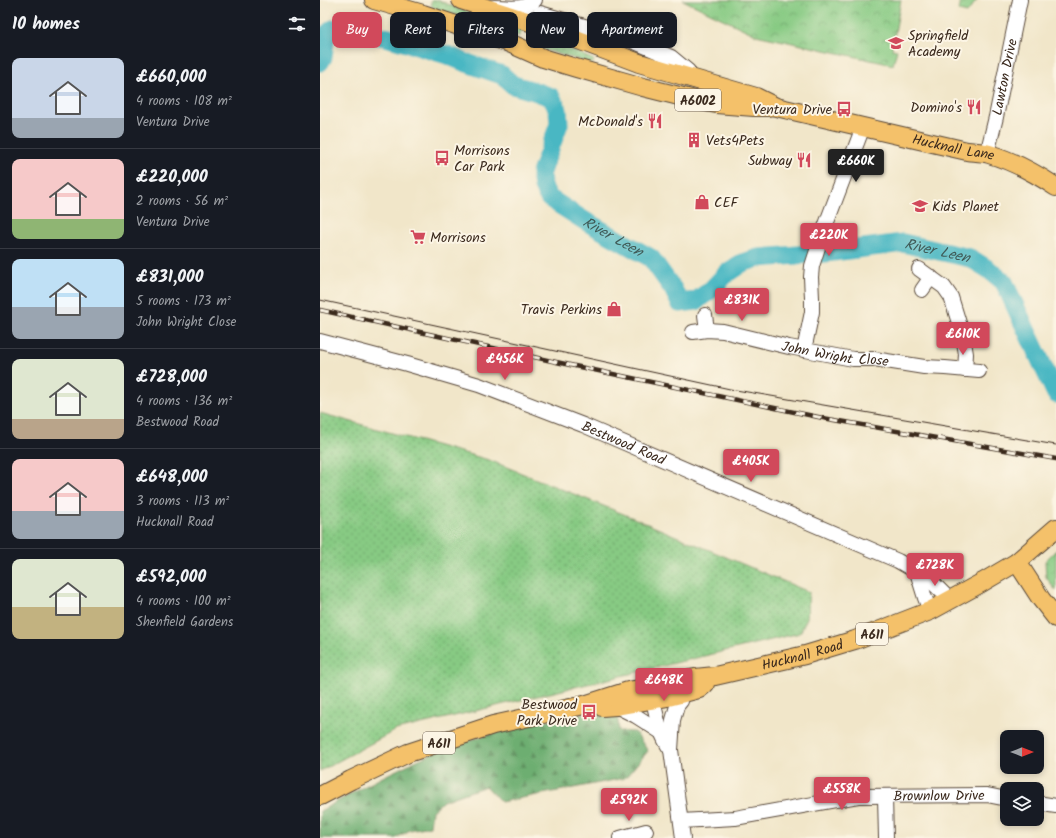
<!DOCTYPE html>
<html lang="en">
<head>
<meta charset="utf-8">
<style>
  body { margin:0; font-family:Kalam,sans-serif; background:#20242c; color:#f1f3f6; height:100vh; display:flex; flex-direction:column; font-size:15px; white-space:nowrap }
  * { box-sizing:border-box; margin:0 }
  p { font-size:13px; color:#9ea1a6 }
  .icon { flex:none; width:22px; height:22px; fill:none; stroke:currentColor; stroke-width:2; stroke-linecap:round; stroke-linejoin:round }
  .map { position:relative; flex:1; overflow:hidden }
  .sheet { display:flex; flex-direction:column; background:#171b24; width:320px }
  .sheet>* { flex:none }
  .guide { position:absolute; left:12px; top:12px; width:380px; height:36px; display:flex; gap:8px }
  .needle { width:26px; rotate:90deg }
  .buttons { position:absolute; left:680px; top:730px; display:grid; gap:8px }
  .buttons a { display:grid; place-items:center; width:44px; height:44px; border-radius:8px; background:#171b24; box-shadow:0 2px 6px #0003; font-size:20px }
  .price { position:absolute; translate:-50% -34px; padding:0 9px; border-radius:4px; background:#d1495b; color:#fff; font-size:13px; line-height:26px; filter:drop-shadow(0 1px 2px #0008) }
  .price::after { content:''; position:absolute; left:50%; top:24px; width:12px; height:9px; margin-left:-6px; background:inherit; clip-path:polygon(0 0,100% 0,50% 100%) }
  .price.active { background:#222; color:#fff }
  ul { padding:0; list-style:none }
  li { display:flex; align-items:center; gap:12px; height:100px; padding:0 12px }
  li+li { border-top:1px solid #363941 }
  li span { display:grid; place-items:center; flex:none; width:112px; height:80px; border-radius:8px; color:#555 }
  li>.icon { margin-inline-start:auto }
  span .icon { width:48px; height:48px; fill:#fffc; stroke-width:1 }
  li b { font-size:17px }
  h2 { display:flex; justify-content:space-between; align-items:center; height:48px; padding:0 12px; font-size:17px }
  .chip { padding:0 14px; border-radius:8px; background:#171b24; box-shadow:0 2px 6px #0003; font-size:14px; line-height:36px }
  .chip.active { background:#d1495b; color:#fff }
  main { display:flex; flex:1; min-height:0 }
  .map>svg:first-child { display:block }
</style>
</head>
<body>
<main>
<section class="sheet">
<h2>10 homes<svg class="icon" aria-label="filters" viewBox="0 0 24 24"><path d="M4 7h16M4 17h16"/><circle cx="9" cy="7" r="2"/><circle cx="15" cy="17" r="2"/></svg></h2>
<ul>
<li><span style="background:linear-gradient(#c9d6e8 75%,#9aa5b1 0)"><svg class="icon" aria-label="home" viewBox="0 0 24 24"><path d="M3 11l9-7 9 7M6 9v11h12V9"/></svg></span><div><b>£660,000</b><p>4 rooms · 108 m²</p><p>Ventura Drive</p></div></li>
<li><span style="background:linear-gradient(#f6c9c9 75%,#8fb573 0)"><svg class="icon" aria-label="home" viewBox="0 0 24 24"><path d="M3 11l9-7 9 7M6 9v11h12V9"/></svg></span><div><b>£220,000</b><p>2 rooms · 56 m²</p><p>Ventura Drive</p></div></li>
<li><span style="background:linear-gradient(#bfe0f5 60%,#9aa5b1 0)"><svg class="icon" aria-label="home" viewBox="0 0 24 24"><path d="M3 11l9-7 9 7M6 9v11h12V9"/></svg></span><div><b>£831,000</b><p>5 rooms · 173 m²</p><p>John Wright Close</p></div></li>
<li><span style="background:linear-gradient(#dfe7d0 75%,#b9a48a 0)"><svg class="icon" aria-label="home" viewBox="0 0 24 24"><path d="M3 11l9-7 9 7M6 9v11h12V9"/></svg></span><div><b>£728,000</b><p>4 rooms · 136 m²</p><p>Bestwood Road</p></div></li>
<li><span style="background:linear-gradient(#f6c9c9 65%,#9aa5b1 0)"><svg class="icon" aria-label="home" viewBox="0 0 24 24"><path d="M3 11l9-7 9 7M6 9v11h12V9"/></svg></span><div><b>£648,000</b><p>3 rooms · 113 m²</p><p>Hucknall Road</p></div></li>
<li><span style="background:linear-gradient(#dfe7d0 60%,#c2b280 0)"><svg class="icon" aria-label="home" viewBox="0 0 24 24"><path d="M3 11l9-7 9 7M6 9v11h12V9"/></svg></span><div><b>£592,000</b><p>4 rooms · 100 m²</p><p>Shenfield Gardens</p></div></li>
</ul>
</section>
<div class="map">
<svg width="736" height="838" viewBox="0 0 736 838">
  <defs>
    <pattern id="grass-dots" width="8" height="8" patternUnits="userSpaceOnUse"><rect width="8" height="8" fill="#87ca83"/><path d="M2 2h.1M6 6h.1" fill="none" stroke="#70a46b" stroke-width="1.8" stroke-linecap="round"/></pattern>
    <pattern id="forest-firs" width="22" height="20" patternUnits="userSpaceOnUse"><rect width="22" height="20" fill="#6dae71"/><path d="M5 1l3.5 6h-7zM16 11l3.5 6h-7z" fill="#5b8e5c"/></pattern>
    <pattern id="park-crowns" width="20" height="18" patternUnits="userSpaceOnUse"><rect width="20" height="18" fill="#87ca83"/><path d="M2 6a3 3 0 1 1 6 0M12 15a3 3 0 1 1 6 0" fill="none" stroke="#70a46b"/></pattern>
  </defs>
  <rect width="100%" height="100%" fill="#fcf5e5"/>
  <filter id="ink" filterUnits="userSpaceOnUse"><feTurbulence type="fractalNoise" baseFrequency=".025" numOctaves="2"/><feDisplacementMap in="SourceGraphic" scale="8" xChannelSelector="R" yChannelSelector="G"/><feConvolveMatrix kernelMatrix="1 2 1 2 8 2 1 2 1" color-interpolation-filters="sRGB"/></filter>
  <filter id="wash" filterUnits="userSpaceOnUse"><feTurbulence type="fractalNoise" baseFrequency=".012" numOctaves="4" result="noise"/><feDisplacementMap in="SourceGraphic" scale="16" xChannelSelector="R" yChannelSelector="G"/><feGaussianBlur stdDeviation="0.9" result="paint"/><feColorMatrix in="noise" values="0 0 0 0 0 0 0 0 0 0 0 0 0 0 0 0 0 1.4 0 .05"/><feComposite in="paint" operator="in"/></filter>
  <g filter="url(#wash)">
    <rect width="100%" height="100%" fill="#f1e6c9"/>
    <!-- grass -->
    <g fill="url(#grass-dots)" stroke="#617a50">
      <path d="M113,0H118L139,9L203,29L199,36L114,8L111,5V2Z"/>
      <path d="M214,33L274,60L273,64L208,45Z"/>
      <path d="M0,413L169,460L311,517L489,592L487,618L480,633L76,730L0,771Z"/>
    </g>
    <!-- forest -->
    <path fill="url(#forest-firs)" stroke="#546c48" d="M297,710L299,731L315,732L328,751L305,778L181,802L166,786L123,801L112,811L110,826L90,830L76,838H0V811C29,795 59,778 89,764C123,747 161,736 198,727C231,719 263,712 297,710Z"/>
    <!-- park -->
    <g fill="url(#park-crowns)" stroke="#617a50">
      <path d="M363,0H581L572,49L577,50L573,65L436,35Z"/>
      <path d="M641,0H657L647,13L639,11Z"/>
      <path d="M736,550V591L726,577L725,561Z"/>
    </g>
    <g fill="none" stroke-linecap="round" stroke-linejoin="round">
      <!-- river -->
      <path stroke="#49b7c3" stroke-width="19" id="s1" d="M0,62L3,57L6,35L13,29L22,27L73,39L127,55L144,62L182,75L193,85L214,91L231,97L238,110L239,124L221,173L223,187L229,198L265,221L331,258L353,289L360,303L376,301L392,289L407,273L422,263L438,258L505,253L583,243L650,258L668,269L684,282L736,394"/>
    </g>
  </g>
  <g filter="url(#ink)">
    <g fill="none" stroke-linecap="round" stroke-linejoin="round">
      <defs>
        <g id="minor">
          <path d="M174,7C187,7 205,11 215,0"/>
          <path d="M220,13L305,38L351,57L368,71L371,78"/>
          <path id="s2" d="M667,154L676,117L700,0"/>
          <path d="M599,269L624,287L631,297L643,336L646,354L645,370"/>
          <path d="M602,290L611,277"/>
          <path d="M385,315L387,330"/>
          <path id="s3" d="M373,332L387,330L403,331L469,347L533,359H554L604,367L625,368L659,371"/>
          <path id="s4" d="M0,341L87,364L159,385L263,425L578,561L597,572L615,585L630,600"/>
          <path d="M484,350L492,312V298L491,277L492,266L502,235L543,127"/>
          <path d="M597,572L605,598L610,611"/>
          <path d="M331,691C336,711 338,733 351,750"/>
          <path d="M296,706L316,716L341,732"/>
          <path d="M565,796L566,838"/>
          <path d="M717,803L736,806"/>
          <path id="s5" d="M361,821L415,818L538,796L667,795L687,799"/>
          <path d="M300,838L326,831"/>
          <path d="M363,838L351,750L353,720L357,706L361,701L363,693"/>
        </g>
        <g id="major">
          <path d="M54,0L103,14L187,42L223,58L256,68L323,87L375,100L396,104L434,107H449"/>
          <path id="s6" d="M141,0L216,24L319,63L436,97L456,107L647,151C654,152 662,152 669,154C693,161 715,173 736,187"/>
          <path d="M697,562L721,599L736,618"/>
          <path d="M282,707L296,706L348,697L379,689L385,684"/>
          <path id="s7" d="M0,796L31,780L88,753L173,725L264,705L308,691L346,684L375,678L395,676L485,655L535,640L610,611L663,582L697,562L736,528"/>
        </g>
      </defs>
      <!-- minor casing -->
      <use href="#minor" stroke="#564638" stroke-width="16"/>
      <!-- major casing -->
      <use href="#major" stroke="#564638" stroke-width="20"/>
      <!-- minor -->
      <use href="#minor" stroke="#fff" stroke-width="14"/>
      <!-- major -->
      <use href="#major" stroke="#f4c16a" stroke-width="18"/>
      <!-- tram -->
      <path stroke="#3b2a1e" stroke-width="1" d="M0,300L410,389L736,445"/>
      <defs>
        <path id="rail" d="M0,310L250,365L503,418L736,459"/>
      </defs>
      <!-- rail casing -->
      <use href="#rail" stroke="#3b2a1e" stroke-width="4.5"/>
      <!-- rail -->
      <use href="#rail" stroke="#fcf5e5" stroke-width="3" stroke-dasharray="9" stroke-linecap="butt"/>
    </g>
  </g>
  <!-- icons -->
  <defs>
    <symbol id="school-bare" viewBox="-9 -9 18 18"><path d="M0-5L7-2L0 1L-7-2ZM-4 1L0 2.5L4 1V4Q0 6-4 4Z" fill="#d1495b" stroke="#fcf5e5" stroke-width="2.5" paint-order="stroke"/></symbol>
    <symbol id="restaurant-bare" viewBox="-9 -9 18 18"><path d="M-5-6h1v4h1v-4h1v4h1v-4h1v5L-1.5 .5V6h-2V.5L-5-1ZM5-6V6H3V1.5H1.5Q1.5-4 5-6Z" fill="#d1495b" stroke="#fcf5e5" stroke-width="2.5" paint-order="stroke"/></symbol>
    <symbol id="bus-bare" viewBox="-9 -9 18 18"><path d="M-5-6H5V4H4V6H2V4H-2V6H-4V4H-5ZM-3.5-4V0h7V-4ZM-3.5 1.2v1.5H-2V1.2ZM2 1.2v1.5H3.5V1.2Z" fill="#d1495b" stroke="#fcf5e5" stroke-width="2.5" paint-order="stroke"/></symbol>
    <symbol id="building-bare" viewBox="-9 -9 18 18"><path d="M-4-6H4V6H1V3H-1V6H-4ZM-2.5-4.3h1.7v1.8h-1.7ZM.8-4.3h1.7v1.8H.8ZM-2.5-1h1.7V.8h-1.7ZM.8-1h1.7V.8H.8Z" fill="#d1495b" stroke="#fcf5e5" stroke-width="2.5" paint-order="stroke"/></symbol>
    <symbol id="shop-bare" viewBox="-9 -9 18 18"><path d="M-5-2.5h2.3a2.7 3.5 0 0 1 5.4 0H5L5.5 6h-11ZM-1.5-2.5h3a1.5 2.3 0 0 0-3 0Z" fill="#d1495b" stroke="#fcf5e5" stroke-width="2.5" paint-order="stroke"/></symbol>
    <symbol id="supermarket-bare" viewBox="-9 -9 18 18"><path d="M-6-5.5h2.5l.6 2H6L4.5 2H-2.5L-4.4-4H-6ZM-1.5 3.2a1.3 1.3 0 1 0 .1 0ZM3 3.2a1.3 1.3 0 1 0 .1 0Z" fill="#d1495b" stroke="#fcf5e5" stroke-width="2.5" paint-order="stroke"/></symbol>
  </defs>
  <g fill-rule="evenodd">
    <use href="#school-bare" x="565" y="32" width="22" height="22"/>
    <use href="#restaurant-bare" x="643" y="96" width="22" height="22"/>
    <use href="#bus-bare" x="513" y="98" width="22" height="22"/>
    <use href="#restaurant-bare" x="324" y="110" width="22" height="22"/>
    <use href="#building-bare" x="363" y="129" width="22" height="22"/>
    <use href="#bus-bare" x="111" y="147" width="22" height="22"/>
    <use href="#restaurant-bare" x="473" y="149" width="22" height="22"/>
    <use href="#shop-bare" x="371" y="191" width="22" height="22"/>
    <use href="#school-bare" x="589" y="195" width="22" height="22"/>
    <use href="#supermarket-bare" x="87" y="226" width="22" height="22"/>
    <use href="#shop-bare" x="283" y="298" width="22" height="22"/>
    <use href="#bus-bare" x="258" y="701" width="22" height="22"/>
  </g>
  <g text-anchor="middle" stroke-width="4" stroke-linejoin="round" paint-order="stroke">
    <!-- shield labels -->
    <g fill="#fcf5e5" stroke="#75675a" stroke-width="1">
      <rect x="355" y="89" width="46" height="22" rx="3"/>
      <rect x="536" y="623" width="32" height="22" rx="3"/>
      <rect x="103" y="732" width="32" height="22" rx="3"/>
    </g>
    <g font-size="13" font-weight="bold" fill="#3b2a1e">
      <text x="378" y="105">A6002</text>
      <text x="552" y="639">A611</text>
      <text x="119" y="748">A611</text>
    </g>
    <!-- poi labels -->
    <g font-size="14" fill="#3b2a1e" stroke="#fcf5e5" text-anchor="start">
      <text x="588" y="40">Springfield<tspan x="588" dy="16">Academy</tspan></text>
      <text x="642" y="112" text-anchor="end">Domino's</text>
      <text x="512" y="114" text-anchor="end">Ventura Drive</text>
      <text x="323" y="126" text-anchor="end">McDonald's</text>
      <text x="386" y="145">Vets4Pets</text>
      <text x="134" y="155">Morrisons<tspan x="134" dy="16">Car Park</tspan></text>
      <text x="472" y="165" text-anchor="end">Subway</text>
      <text x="394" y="207">CEF</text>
      <text x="612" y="211">Kids Planet</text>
      <text x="110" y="242">Morrisons</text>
      <text x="282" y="314" text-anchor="end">Travis Perkins</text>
      <text x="257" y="709" text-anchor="end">Bestwood<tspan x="257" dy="16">Park Drive</tspan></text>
    </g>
    <!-- street labels -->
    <g font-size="14" fill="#3b2a1e" stroke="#fcf5e5">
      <text dy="5" stroke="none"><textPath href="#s2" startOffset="79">Lawton Drive</textPath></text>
      <text dy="5" stroke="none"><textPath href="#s6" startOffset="515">Hucknall Lane</textPath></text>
      <text dy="5" stroke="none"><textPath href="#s3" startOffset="145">John Wright Close</textPath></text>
      <text dy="5" stroke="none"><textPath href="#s4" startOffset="321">Bestwood Road</textPath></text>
      <text dy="5" stroke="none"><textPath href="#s7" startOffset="505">Hucknall Road</textPath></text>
      <text dy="5" stroke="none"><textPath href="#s5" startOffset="260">Brownlow Drive</textPath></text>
    </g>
    <!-- water labels -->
    <g font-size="15" font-style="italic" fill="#405b58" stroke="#fcf5e5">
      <text dy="5" stroke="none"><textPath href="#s1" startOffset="451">River Leen</textPath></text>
      <text dy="5" stroke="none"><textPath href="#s1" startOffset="822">River Leen</textPath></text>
    </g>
  </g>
</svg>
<div class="buttons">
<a><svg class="needle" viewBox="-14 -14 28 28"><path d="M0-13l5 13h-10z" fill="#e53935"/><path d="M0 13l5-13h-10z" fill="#9ea1a6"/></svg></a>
<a><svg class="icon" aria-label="layers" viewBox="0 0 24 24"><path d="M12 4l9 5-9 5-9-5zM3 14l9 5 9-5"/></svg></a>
</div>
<b class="price active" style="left:536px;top:183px">£660K</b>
<b class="price" style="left:509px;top:257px">£220K</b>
<b class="price" style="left:422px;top:322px">£831K</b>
<b class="price" style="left:643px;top:356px">£610K</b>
<b class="price" style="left:185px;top:381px">£456K</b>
<b class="price" style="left:431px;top:483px">£405K</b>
<b class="price" style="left:615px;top:587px">£728K</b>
<b class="price" style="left:344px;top:702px">£648K</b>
<b class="price" style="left:522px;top:811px">£558K</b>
<b class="price" style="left:309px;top:822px">£592K</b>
<div class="guide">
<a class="chip active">Buy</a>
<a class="chip">Rent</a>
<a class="chip">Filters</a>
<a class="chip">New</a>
<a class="chip">Apartment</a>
</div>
</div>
</main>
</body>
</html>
